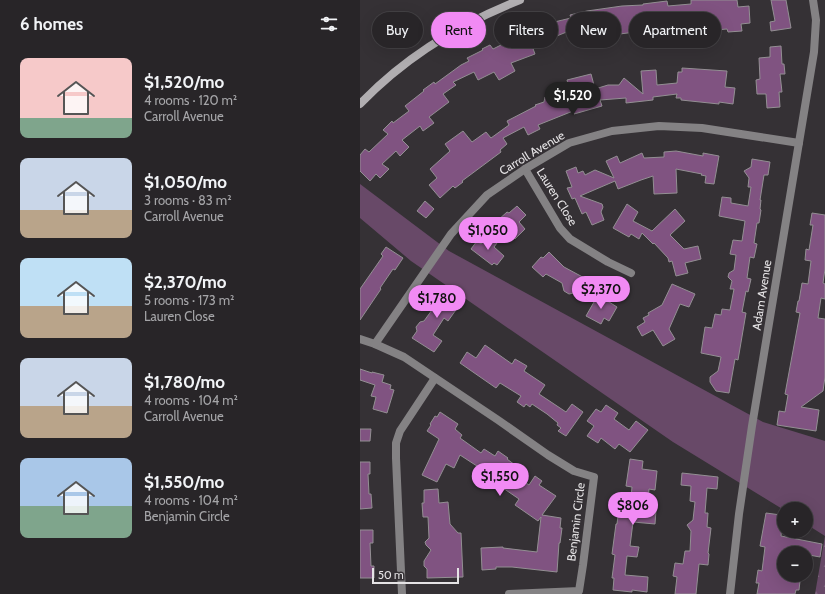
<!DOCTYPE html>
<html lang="en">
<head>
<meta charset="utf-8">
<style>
  body { margin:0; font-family:Cabin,sans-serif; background:#302d30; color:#f1f3f6; height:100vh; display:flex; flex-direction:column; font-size:15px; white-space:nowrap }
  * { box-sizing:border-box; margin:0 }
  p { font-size:13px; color:#a5a5a8 }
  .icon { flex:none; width:22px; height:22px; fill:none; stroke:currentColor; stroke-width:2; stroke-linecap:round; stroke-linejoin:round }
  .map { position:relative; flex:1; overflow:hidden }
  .sheet { display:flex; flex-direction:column; background:#282528; width:360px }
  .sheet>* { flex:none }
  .guide { position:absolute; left:12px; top:12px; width:380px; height:36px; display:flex; gap:8px }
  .tools { position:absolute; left:417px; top:502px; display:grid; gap:8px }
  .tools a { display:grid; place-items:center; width:36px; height:36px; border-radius:50%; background:#282528; box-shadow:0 4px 16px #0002,0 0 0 1px #444245; font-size:20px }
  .scale { position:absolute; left:12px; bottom:10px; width:87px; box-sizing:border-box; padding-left:4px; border:2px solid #e5e3e5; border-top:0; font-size:11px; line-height:14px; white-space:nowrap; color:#e5e3e5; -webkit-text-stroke:3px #353135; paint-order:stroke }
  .price { position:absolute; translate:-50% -34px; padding:0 9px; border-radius:14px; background:#f18af4; color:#111; font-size:13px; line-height:26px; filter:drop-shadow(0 1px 2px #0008) }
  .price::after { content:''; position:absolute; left:50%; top:24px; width:12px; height:9px; margin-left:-6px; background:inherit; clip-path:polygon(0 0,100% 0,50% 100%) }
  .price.on { background:#222; color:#fff }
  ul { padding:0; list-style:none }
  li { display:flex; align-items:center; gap:12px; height:100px; padding:0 20px }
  li span { display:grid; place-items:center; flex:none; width:112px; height:80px; border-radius:8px; color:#555 }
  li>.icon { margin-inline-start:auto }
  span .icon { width:48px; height:48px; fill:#fffc; stroke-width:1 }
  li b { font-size:17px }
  h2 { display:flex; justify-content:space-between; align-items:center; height:48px; padding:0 20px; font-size:17px }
  .tag { padding:0 14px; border-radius:18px; background:#282528; box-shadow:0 4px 16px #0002,0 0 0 1px #444245; font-size:14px; line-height:36px }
  .tag.on { background:#f18af4; color:#111 }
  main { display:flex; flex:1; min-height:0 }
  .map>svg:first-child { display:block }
</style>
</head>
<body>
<main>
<section class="sheet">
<h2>6 homes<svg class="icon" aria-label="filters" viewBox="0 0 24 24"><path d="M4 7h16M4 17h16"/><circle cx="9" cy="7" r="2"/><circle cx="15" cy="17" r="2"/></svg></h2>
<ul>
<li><span style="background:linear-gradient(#f6c9c9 75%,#7fa58c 0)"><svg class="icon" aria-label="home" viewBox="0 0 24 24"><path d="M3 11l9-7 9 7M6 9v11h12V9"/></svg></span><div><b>$1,520/mo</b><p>4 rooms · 120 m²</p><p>Carroll Avenue</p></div></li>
<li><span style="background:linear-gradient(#c9d6e8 65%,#b9a48a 0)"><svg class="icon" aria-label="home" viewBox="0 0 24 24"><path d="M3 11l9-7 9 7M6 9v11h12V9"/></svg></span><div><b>$1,050/mo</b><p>3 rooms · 83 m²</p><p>Carroll Avenue</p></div></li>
<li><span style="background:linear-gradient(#bfe0f5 60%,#b9a48a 0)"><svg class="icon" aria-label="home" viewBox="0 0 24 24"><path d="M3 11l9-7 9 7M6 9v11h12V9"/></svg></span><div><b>$2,370/mo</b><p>5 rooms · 173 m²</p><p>Lauren Close</p></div></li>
<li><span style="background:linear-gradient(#c9d6e8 60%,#b9a48a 0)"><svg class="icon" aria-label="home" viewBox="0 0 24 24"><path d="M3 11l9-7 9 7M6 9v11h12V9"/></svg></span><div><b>$1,780/mo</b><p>4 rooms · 104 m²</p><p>Carroll Avenue</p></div></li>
<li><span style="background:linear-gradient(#a9c7e8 60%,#7fa58c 0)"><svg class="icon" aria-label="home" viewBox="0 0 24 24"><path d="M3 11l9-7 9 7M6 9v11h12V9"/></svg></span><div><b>$1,550/mo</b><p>4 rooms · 104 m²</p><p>Benjamin Circle</p></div></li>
</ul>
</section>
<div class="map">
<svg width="465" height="594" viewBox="0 0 465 594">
  <defs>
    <pattern id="forest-firs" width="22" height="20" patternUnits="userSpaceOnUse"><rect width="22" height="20" fill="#684968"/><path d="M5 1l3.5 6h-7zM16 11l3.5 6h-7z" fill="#7d637d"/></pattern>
  </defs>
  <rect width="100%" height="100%" fill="#353135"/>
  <!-- grass -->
  <path fill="#684968" d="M0,184L89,251L403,422L465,441V536L446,524V509H424V510L313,442L51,261L0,218Z"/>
  <!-- forest -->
  <path fill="url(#forest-firs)" d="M465,535V594H455L465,536Z"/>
  <!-- building -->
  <g fill="#805381" stroke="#938f93">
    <path d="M331,0H377L378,7L389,6L390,23L381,24L382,31L368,32L367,29L320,33V35L283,39V31L252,35L250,24L223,28L225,38L211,41L209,31L172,46L175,54L151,63L155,71L139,80L134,72L118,80L114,72L93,82L96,85L83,94L89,102L69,117L74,123L63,131L60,126L42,140L49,147L40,156L36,151L22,164L29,169L20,178L16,174L10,181L0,171V155L5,149L9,152L28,134L23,130L32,121L33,123L49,111L45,106L64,91L63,90L74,82L75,84L101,65L109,61L107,58L123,50L122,49L130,45L133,49L157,37L156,34L186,23V24L211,18L210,15L227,11L262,6L283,5V4L307,1L308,6L331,4Z"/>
    <path d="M411,0H426L431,28L411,31L410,22L415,21Z"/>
    <path d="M421,46L422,64H424L425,74H420L422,92H419L420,107L407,108L406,94H397L396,80L400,79L399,58L410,57V47Z"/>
    <path d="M322,68L367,71L365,87L375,88L373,104L359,102V104L321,100V98H316L317,94L293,97V100L266,103V98L240,100L242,106L214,114L213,111L178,125L180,129L168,135L164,127L143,138L147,144L140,150L141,152L102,181L103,182L95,188L93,186L80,198L69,185L77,178L70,169L90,151L85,144L103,131L112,142L126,132L131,138L149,125L147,121L176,106L175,105L184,102L185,97L189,96L194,98L210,91L207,80L231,74L235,89L248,85H259L264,78L283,94L281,71L296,70L297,85L317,83L318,72H322Z"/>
    <path d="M316,151L343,156V153L359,156L354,184L345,183L346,176L341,175L342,174L316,169L317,193L294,194L293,176L281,180L258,189L255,181L220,196L242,204L243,207L241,212L244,220L232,225L226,212L222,214L215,198L212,199L207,188L212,187L206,171L216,167L218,173L223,171L225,175L235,170L254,178L246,161L257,156L260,163L282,153L284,158L304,157V152Z"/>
    <path d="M392,159L410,162L408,175H404L400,200H401L400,209L401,210L399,223H397L394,243L397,244L394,258L390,257L387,278L391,279L388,292L386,291L382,312L386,313L378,360L375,359L369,393L356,391L350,382V377L358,371L361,357L341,353L345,327L352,328L355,314L361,315L362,309L370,310L374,289H370L372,281L368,277L369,273L374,270L376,255L370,254L373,240L382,241L385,221L359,216L362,197L371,198V203L388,206L391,187H388L389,178L384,171L391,167Z"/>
    <path d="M65,201L74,209L66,218L57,211Z"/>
    <path d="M267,204L278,212L273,221L292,231L315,209L325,221L310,235L324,249L338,246L341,259L325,263L328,273L316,276L312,261L309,262L308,258L294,243L293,244L282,233L279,239L271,234L269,237L253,228Z"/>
    <path d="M157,206L166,215L159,222L165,229L155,239L137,221L147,212L149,213Z"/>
    <path d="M452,213L465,215V269L463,283L465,284V299L461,298L458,318L465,319V377L463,391L441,407L459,410L456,431L417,425L419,411L425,412L428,395L425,394L440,313L436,312L438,301H439L442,283L448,284L451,261L445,260L446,249L449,250L453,225H450Z"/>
    <path d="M128,235L137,243L134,247L144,256L137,265L134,263L132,265L111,249L117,241L121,244Z"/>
    <path d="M26,247L43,258L35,270L33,269L20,288L21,289L0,320V289L23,256L21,254Z"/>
    <path d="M189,252L204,267L230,281L223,295L218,292L209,294L204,291L202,283L186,274L183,277L172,267L181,257L183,258Z"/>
    <path d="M312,284L335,294L329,307L320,304L309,329L315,339L303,346L293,330L282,336L277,327L285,322L283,318L289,315L288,313L302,305Z"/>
    <path d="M84,287L103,300L88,321L84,318L73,335L82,341L74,352L52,338L57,331L56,327L60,322L64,321L72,310L78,301L76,299Z"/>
    <path d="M238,295L257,307L249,321L244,318L241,324L226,316Z"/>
    <path d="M125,345L152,364L155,359L167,366L164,371L185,385L179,394L206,412L212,404L223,412L206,436L198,431L201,428L197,425L198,423L187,414L172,404L170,407L166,404L164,407L157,402L161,396L140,383L136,388L100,363L107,352L116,358Z"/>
    <path d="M0,369L12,373V372L24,375L22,382L31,385L30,389L34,390L27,413L13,409L16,397L11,396L15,385L0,380Z"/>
    <path d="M246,405L258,413L254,419L269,430L276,421L288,430L270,452L259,444L255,449L241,438L238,443L227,436L234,426L227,421L236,409L241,412Z"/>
    <path d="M80,412L98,424L95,429L102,435L100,438L121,453L124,449L135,456L138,451L148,458L147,459L159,468L154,475L169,485L175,476L182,481L179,485L196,496L182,515L201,518L200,528H202L200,543H199L197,572L152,567H136V569L122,570L121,548L143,547V548L177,552L181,517L178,521L155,505L159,499L143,488L142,490L117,474L120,468L100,455L94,468L86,464L77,482L62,475L79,439L67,431L71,425L70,424L75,416L77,417Z"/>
    <path d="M0,429H11L10,441H0Z"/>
    <path d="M270,459L283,461L282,469L297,471L295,490L289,489L287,509L296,510L295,524L273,522L270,546L279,547L277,557L267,556L265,575L288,577L287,592L272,590V592L253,590L254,578H252L255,555L252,554L256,524H257L259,508L270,509L272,487L266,486Z"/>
    <path d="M0,462H10V474H8L9,494H11L12,508L0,509Z"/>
    <path d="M322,473L358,477L357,489L347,488L345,513H348L347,527L351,528L348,553L349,554L348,565L339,564L336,594H315L317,577L313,576L315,563L323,564L325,551H330L331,531L327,525L333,520L335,502L330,501L331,486L321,485Z"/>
    <path d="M78,489L79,503L88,502L90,524L98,533H101L103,577L67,578V569L64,566V561L71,550L66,545L65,542L69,538L68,517H63L62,503H64V490Z"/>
    <path d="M406,513L421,515L419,525H422L421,536L462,544L460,557L449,555L446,553L424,550V575H436L435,580L440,581L439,590H436L435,594H397L399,583H396L398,570L402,571L405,547L400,546Z"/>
    <path d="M0,530H13V543H10L11,566H14V578H0Z"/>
  </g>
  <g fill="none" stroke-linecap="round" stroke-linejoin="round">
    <!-- street -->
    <g stroke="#848284" stroke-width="8">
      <path d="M165,169L200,228L210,239L248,262L271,273"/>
      <path d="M0,339L15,344L44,357L138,420L188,455L214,471L234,477L223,565L219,591L149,594"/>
      <path d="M15,344L91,234L127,195L165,169L209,143L252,131L299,126L342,128L439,143"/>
      <path d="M42,594L36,458V443L40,431L75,378"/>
      <path d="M370,594L379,514L392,426L454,52L456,20L453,0"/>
    </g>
    <!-- secondary -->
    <path stroke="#b1aeb1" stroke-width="8" d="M0,104C45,57 99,24 160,0"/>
  </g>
  <g text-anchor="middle" stroke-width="3" stroke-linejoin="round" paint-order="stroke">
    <!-- street labels -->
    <g font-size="12" fill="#e5e3e5" stroke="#353135">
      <text transform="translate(172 153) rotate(-31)" y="4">Carroll Avenue</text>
      <text transform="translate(197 197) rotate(58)" y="4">Lauren Close</text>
      <text transform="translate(402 295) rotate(-81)" y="4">Adam Avenue</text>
      <text transform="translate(216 522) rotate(-83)" y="4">Benjamin Circle</text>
    </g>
  </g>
</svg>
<div class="tools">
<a>+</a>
<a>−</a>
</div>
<div class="scale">50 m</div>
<b class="price on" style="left:213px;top:116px">$1,520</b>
<b class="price" style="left:128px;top:251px">$1,050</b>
<b class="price" style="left:241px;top:310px">$2,370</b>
<b class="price" style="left:77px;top:319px">$1,780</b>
<b class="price" style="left:140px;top:497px">$1,550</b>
<b class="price" style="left:273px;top:526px">$806</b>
<div class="guide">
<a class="tag">Buy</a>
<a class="tag on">Rent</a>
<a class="tag">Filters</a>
<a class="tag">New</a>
<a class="tag">Apartment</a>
</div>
</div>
</main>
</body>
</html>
